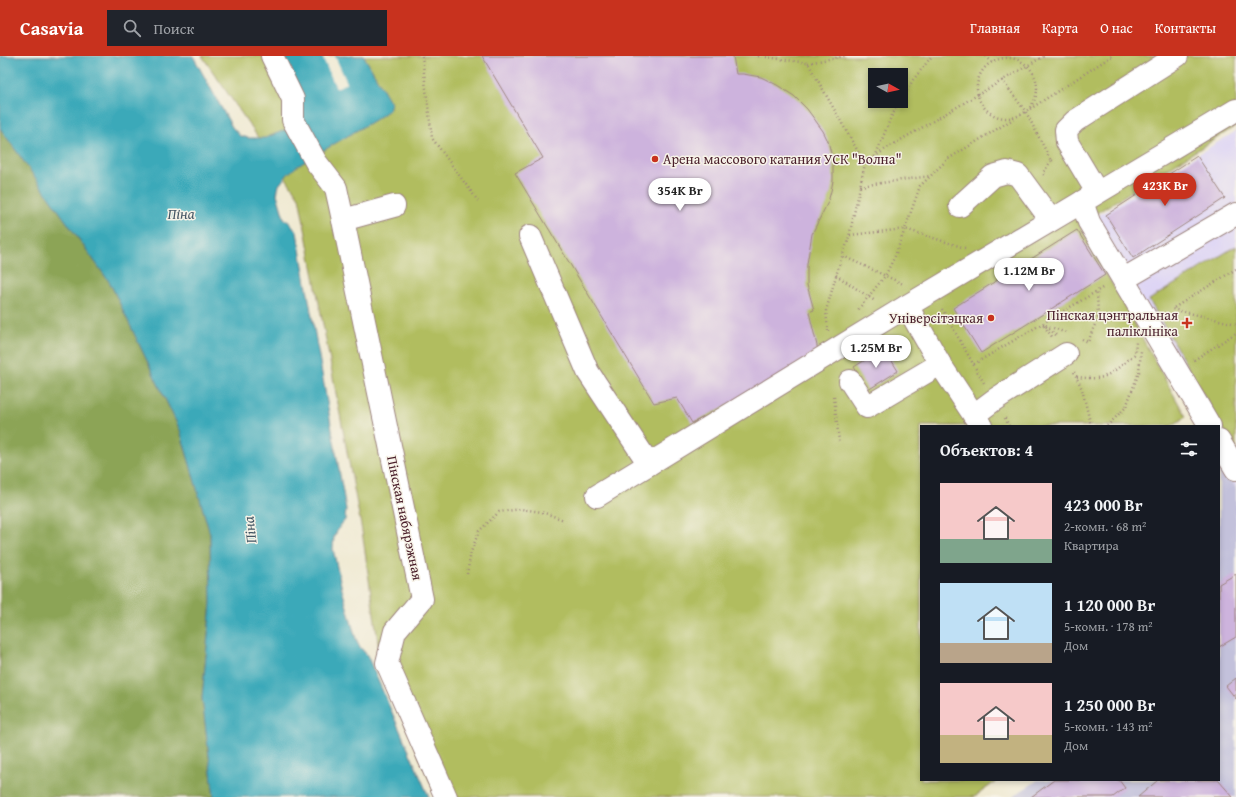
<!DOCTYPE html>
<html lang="ru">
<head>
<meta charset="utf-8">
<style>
  body { margin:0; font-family:"Gentium Book Plus",serif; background:#20242c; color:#f1f3f6; height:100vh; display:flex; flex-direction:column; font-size:15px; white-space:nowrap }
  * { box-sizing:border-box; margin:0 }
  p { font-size:13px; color:#9ea1a6 }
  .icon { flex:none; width:22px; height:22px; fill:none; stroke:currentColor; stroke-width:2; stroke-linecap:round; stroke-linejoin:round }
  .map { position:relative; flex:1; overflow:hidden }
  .side { position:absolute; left:920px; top:369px; width:300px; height:356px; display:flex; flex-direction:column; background:#171b24; border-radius:0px; box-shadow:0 2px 6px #0003 }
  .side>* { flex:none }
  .needle { width:26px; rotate:98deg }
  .fabs { position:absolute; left:868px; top:12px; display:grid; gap:8px }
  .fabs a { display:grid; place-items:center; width:40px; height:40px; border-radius:0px; background:#171b24; box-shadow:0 2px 6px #0003; font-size:20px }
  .price { position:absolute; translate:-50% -34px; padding:0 9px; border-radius:14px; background:#fff; color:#222; font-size:13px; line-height:26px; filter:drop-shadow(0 1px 2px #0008) }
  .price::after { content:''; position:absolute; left:50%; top:24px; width:12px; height:9px; margin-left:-6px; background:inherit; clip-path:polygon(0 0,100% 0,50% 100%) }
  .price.current { background:#c8321e; color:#fff }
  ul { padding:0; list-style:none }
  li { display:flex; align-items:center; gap:12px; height:100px; padding:0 20px }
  li span { display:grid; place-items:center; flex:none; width:112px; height:80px; border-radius:0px; color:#555 }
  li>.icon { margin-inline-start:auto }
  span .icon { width:48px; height:48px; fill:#fffc; stroke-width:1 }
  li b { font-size:17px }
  h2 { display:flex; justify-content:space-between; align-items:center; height:48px; padding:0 20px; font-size:17px }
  header { display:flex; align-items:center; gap:24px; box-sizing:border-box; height:56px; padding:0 20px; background:#c8321e; color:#fff }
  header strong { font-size:19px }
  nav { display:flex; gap:22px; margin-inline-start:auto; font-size:14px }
  .search { width:280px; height:36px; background:#20242c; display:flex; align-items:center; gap:10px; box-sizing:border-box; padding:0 14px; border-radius:0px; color:#9ea1a6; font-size:15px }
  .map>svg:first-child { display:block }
</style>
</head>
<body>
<header>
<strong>Casavia</strong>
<div class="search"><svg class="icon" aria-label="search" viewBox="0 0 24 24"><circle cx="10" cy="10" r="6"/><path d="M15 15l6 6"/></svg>Поиск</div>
<nav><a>Главная</a><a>Карта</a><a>О нас</a><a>Контакты</a></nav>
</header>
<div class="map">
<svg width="1236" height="741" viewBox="0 0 1236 741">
  <rect width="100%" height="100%" fill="#f7f3e8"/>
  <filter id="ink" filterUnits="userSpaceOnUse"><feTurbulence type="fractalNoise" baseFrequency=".025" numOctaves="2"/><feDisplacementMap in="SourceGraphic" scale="8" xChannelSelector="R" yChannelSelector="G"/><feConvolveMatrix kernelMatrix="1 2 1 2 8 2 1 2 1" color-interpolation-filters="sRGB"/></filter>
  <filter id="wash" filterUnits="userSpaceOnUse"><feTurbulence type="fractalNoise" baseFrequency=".012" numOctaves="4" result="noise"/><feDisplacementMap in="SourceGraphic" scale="16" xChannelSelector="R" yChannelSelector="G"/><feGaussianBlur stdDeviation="0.9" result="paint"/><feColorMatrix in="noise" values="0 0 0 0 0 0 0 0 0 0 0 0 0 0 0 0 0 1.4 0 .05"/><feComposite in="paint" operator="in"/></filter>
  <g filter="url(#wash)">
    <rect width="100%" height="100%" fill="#f0ead3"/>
    <!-- built -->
    <path fill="#ded5f5" d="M1236,75V432L1219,404V370L1089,165Z"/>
    <!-- industrial -->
    <path fill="#c3c1db" d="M1219,404L1236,432V741H1012L1038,724H1219Z"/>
    <!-- green -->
    <g fill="#b1bd5f" stroke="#7e6e45" fill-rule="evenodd">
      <path d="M202,0H1236V70L1079,168L1186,361L1171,370H921V724H998L974,741H437L382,614L362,475L299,141ZM875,19H901V45H875Z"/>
      <path d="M1236,190V395L1149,244Z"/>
    </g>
    <!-- forest -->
    <path fill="#8ca456" stroke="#6b6240" d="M0,72L110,227L180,374L210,478L211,547L202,642L214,741H0Z"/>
    <!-- water -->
    <path fill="#3ba9b9" stroke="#426472" d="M0,0H193L232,71L240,80L249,82H265L285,74L301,63L280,0H364L391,47L389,54L381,60L296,111L288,118L279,129L277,138L284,162L292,169L297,176L346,453L345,464L340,470L334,481L333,493L342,533L356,583L360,591L367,599L429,741H214L202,642L211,547L210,478L180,374L110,227L0,72Z"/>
    <!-- pier -->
    <path fill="#f0ead3" d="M322,0H335L347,27L336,32Z"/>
    <g id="blocks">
      <!-- building -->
      <g fill="#cdb3dd">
        <path d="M482,0H733L736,18H743L761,21L777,29L794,40L807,53L823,75L828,85L833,105V125L831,135L828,146L812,178L807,208V229L814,254L809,256L818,294L779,324L692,367L677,342L654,347L515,117L543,102Z"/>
        <path d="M1197,100L1225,142L1133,202L1106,159Z"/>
        <path d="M1077,174L1105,219L981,297L953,252Z"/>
        <path d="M884,292L898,315L868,334L854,311Z"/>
        <path d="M1236,518V581L1219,591V528Z"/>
        <path d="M1236,622V643L1226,630Z"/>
        <path d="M1054,724H1119L1125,732L1113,741H1031Z"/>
        <path d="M1158,724H1218L1233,741H1138Z"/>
      </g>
    </g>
  </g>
  <g filter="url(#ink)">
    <use href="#blocks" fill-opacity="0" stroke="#9d847f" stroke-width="1"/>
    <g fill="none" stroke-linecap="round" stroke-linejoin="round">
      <defs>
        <g id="minor">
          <path d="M272,0L293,43V64L316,106L336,132L343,164L394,150"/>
          <path d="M1097,136L1067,86L1066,74L1075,65L1177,0"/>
          <path d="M960,150L993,120L1007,116L1018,119L1051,164"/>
          <path d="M343,164L422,543L395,575L387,607L446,741"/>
          <path d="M530,180L588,316L649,408"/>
          <path d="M1124,223L1236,158"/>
          <path d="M907,250L940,308L981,370"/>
          <path d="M850,325L867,351L940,308"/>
          <path d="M974,359L994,344L1066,298"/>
          <path d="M1210,370L1089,166L1082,146L1236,54"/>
          <path d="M1219,385L1236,413"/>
          <path d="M597,440L907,250L1082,146"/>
        </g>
      </defs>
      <!-- minor casing -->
      <use href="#minor" stroke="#9d847f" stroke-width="24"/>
      <!-- path -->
      <g stroke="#9d847f" stroke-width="2.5" stroke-dasharray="1 3" stroke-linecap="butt">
        <path d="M422,0L432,82L478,145"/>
        <path d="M758,0L808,7L865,108"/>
        <path d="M986,0L992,6"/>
        <circle cx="1007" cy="32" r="30"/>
        <path d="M808,7L845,0"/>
        <path d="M1002,24L1026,56L1051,105L1054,103"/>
        <path d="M901,45L913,24L932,0"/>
        <path d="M1030,53L1112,0"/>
        <path d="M875,101L891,61L901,45"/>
        <path d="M1044,119L1043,117L1051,105"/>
        <path d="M860,130L930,120"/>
        <path d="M850,179L905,173L895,200L885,220L857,255"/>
        <path d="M965,192L905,173L920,130L948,103L1015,62"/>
        <path d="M843,200L903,228"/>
        <path d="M1236,213L1172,253L1236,268"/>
        <path d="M836,219L875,245"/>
        <path d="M942,253L984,327"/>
        <path d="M1044,270L1053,282"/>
        <path d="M828,275L826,255L840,206L848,185L865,108L887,92L1044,0"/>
        <path d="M1056,279L1043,268L1066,277"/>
        <path d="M1082,283L1088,286L1098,261L1097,235"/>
        <path d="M1194,304L1236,277"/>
        <path d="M974,308L1104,231"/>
        <path d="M1074,316L1082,333L1091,370"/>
        <path d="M1077,321C1085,322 1095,323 1103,321C1115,316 1125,306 1135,298L1136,286"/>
        <path d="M834,341L839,385"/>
        <path d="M1005,362L1009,370"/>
        <path d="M1107,370L1126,351L1139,316L1141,295"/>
        <path d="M467,518L471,496L479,475L499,456L521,453L542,456L564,464"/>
      </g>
      <!-- minor -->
      <use href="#minor" stroke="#fff" stroke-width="22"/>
    </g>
  </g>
  <!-- markers -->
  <g fill="#c8321e" stroke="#f7f3e8" stroke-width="1.5">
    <circle cx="655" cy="103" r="4"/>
    <circle cx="991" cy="262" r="4"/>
    <path d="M1185 261h4v4h4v4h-4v4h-4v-4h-4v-4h4z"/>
  </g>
  <g text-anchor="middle" stroke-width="3" stroke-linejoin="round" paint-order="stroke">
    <!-- poi labels -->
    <g font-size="14" fill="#4a1f2b" stroke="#f7f3e8" text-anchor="end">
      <text x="663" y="108" text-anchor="start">Арена массового катания УСК "Волна"</text>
      <text x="1178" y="264">Пінская цэнтральная<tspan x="1178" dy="16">паліклініка</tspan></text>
      <text x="983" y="267">Універсітэцкая</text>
    </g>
    <!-- street labels -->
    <g font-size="14" fill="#4a1f2b" stroke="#f7f3e8">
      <text transform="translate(405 462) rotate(78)" y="5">Пінская набярэжная</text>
    </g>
    <!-- water labels -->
    <g font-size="15" font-style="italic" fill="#445664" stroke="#f7f3e8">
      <text x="181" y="163">Піна</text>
      <text transform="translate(250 474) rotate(-97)" y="5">Піна</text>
    </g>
  </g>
</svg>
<div class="fabs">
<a><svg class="needle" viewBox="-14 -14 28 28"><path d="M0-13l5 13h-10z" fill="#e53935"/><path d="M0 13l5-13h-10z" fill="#9ea1a6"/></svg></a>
</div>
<b class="price current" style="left:1165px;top:151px">423K Br</b>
<b class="price" style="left:680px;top:156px">354K Br</b>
<b class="price" style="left:1029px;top:236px">1.12M Br</b>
<b class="price" style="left:876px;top:313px">1.25M Br</b>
<section class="side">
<h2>Объектов: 4<svg class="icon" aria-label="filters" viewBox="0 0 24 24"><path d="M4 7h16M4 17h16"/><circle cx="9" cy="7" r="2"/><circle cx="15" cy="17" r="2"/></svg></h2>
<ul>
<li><span style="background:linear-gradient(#f6c9c9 70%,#7fa58c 0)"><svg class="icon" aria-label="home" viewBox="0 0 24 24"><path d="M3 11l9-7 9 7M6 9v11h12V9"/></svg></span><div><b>423 000 Br</b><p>2-комн. · 68 m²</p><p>Квартира</p></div></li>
<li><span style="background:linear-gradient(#bfe0f5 75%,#b9a48a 0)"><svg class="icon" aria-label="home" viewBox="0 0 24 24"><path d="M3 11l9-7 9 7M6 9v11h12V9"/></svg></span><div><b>1 120 000 Br</b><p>5-комн. · 178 m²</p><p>Дом</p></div></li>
<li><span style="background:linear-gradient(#f6c9c9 65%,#c2b280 0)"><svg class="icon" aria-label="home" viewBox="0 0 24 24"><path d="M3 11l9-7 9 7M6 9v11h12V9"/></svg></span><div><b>1 250 000 Br</b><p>5-комн. · 143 m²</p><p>Дом</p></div></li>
</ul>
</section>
</div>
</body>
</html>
